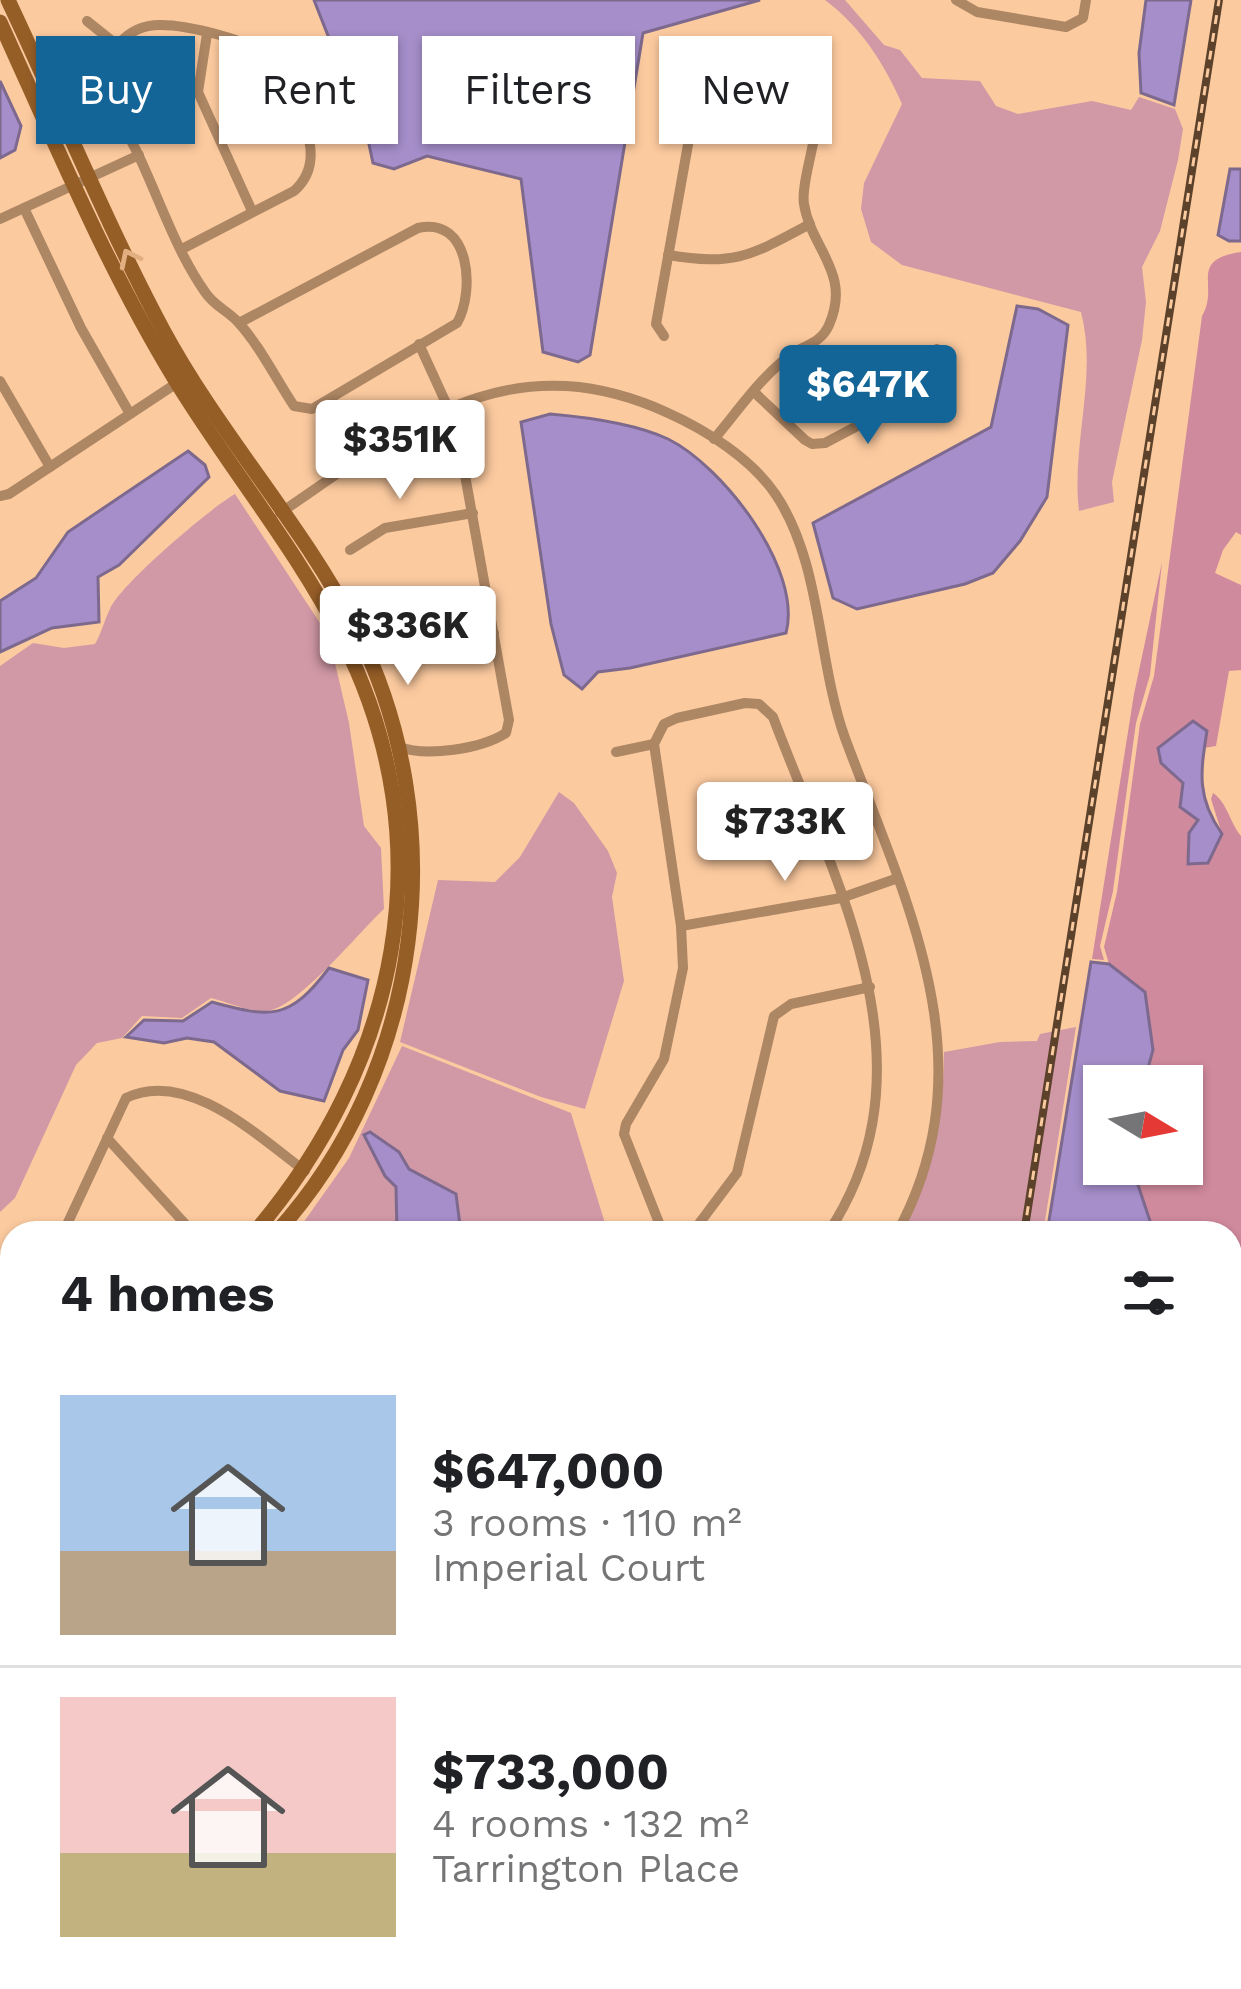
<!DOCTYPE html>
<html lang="en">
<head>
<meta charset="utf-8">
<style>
  body { margin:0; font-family:"Work Sans",sans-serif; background:#f2f2f2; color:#202124; height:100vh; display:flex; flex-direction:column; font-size:45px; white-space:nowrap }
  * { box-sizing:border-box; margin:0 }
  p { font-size:39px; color:#757577 }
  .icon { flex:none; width:66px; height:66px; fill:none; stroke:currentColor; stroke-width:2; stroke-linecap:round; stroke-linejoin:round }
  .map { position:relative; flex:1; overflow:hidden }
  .sheet { position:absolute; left:0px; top:1221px; width:1242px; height:768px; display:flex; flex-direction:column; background:#fff; border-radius:36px 36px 0 0; box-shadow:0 3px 9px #0004 }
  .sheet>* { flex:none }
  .hud { position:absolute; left:36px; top:36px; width:1170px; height:108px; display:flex; gap:24px }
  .needle { width:78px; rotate:100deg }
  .controls { position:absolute; left:1083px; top:1065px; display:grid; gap:24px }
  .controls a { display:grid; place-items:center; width:120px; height:120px; border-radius:0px; background:#fff; box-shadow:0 3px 9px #0004; font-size:60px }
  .price { position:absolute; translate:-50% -102px; padding:0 27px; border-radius:12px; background:#fff; color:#222; font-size:39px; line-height:78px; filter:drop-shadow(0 3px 6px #0008) }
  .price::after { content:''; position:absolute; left:50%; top:72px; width:36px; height:27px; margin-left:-18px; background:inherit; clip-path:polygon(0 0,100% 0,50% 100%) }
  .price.current { background:#136597; color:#fff }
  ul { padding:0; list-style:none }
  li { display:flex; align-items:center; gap:36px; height:300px; padding:0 60px }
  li+li { border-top:3px solid #e0e0e0 }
  li span { display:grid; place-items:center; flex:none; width:336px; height:240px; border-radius:0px; color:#555 }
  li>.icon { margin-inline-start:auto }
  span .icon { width:144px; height:144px; fill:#fffc; stroke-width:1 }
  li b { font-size:51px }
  h2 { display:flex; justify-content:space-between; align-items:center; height:144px; padding:0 60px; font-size:51px }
  .tag { padding:0 42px; border-radius:0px; background:#fff; box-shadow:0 3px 9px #0004; font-size:42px; line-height:108px }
  .tag.current { background:#136597; color:#fff }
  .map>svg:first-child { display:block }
</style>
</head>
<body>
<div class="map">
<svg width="1241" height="1989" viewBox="0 0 1241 1989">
  <rect width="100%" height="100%" fill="#fcca9f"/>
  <!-- green -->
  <g fill="#d198a6">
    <path d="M825,0H845L884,45L900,50L922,78L980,81L996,106L1018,114L1092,101L1131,110L1139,97L1175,109L1183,129L1178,160L1160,231L1142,267L1146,302L1142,340L1112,482L1114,502L1079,511C1071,444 1098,377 1081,312L902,265L871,242L861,209L864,183L902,104C884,63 861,27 825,0Z"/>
    <path d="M235,494L339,652L335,663L349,723L364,826L381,848L384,909C359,932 296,1010 266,1011C248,1012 228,1002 211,998L182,1018L142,1016L122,1038L97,1043L76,1065L15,1198L0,1212V666L33,643L64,648L95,644C102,632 104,621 110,609C120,585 209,509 235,494Z"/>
    <path d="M559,792L574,803L608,851L617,873L612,897L624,981L585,1109L541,1097L400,1042L438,880L495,882L520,857Z"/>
    <path d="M1076,1027L1043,1233H903C930,1175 944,1116 944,1052L1000,1042L1037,1041L1040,1034Z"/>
    <path d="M402,1046L571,1113L608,1233H296L349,1158Z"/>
    <path d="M0,1647L12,1655V1977H132L128,1989H24L0,1979Z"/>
  </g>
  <!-- forest -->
  <g fill="#d08a9d">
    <path d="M1241,252V535L1236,532L1223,550L1215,573L1241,585V670L1229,671L1216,746L1204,748L1207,731L1161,763L1183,783L1198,820L1189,833L1222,834L1211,799L1213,793C1227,802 1230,823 1241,836V1950L1230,1953V1233H1155L1137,1182L1138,1164H1182V1086H1143L1153,1050L1145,993L1109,964L1104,947L1117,892L1140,724L1154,676L1202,316C1220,286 1187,260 1241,252Z"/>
    <path d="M1162,562L1150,675L1136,723L1113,891L1100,946L1104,960L1092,959L1134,694Z"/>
    <path d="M946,1977H1199L1193,1989H944Z"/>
  </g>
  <!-- water -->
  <g fill="#a58ec9" stroke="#7e698e" stroke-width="3">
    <path d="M314,0H760L643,33L590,355L578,362L543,352L521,179L427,156L394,169L373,163L367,135Z"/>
    <path d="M1146,0H1191L1174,105L1141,93L1139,53Z"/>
    <path d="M0,81L21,126L15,150L0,158Z"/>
    <path d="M1230,169H1241V241H1229L1218,235Z"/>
    <path d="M1017,306L1038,309L1068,325L1047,497L1020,541L993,573L965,584L857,609L833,598L813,523L991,427Z"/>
    <path d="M550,414C585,417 636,424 668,439C723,466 803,570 786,633L630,668L598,672L582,689L564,675L551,624L521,422Z"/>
    <path d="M188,451L205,465L209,477L119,565L98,577L99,622L52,628L0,652V601L36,578L68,532Z"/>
    <path d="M1193,721L1207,731C1200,774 1197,798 1222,834L1208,863L1188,864L1189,833L1198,820L1180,807L1183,783L1161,763L1158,748Z"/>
    <path d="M1091,962L1109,964L1145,992L1153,1050L1143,1086H1104V1164H1138L1137,1182L1154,1233H1047Z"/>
    <path d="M329,968L368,980L358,1030L343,1050L324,1101L280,1091L214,1042L187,1038L164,1043L126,1037L144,1020L183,1021L212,1002C271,1018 289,1021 329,968Z"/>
    <path d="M370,1132L399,1152L409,1169L456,1194L461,1233H397L396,1187L385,1176L364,1135Z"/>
    <path d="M0,1689L12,1694V1904L0,1899Z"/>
  </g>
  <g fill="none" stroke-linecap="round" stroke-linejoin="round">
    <!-- street -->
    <g stroke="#ad8664" stroke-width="10">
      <path d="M956,0L977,12L1066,27L1083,18L1086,0"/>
      <path d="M87,21L117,45"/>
      <path d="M207,34L198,92L252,211"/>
      <path d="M24,208L81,328L130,414"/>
      <path d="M0,219L139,155"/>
      <path d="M182,249L294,191C335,155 290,98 272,58C251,40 188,25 160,25C127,25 103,53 108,85C111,108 127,132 137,152C159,198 176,251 205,292C214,306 227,310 238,322C260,346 276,379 294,406L312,409L457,323C475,292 471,216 418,228L239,323"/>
      <path d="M668,255C736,266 750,256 810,224"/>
      <path d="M664,336L656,324L699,83C719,66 751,63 777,57C860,38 798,167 804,204C811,249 852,273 829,325C822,341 809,344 795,352C763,373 738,411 714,439"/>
      <path d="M0,381L50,467"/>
      <path d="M754,392L805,440L812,444L825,443L935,385L941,371L937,349"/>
      <path d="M0,496L9,494L177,383"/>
      <path d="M280,513C407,427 508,340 668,413C706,430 752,459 776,495C822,564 817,660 845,738C906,902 990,1062 897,1233"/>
      <path d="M350,550L385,528L473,513"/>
      <path d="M404,650L494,633"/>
      <path d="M399,747C427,757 481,749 506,733L509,720L456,425L419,344"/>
      <path d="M616,752L654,744"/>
      <path d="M767,805L803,797"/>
      <path d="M681,926L841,898L898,878"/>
      <path d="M107,1138L187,1226L200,1233"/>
      <path d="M63,1233L126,1098C187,1068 259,1137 305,1171"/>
      <path d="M663,1233L624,1134L626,1124L664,1059L683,968L681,926L654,744L664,724L677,718L745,703L759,704L773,717C835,882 939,1066 828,1233"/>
      <path d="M692,1233L737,1173L774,1016L791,1004L870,987"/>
      <path d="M0,1273L12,1266"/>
      <path d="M0,1345L12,1358"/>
      <path d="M0,1593L12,1600"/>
      <path d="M193,1977L197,1987L226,1985"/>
      <path d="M472,1977L481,1989"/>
      <path d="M422,1989L438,1977"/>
      <path d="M578,1989L581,1977"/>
      <path d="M677,1989L680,1977"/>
      <path d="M775,1989L778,1977"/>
    </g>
    <!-- secondary -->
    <g stroke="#965e27" stroke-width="15">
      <path d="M8,0C60,110 106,223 163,330C219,434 302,524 356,629C454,823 423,1071 276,1233"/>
      <path d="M0,22C55,143 107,268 176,381C230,469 297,549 343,641C446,845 398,1065 254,1233"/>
      <path d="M0,1510L12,1493"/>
      <path d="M0,1540L12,1523"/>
    </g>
    <defs>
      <g id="rail">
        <path d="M1024,1233L1219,0"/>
        <path d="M905,1989L907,1977"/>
      </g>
    </defs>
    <!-- rail casing -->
    <use href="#rail" stroke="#5c422b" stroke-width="8"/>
    <!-- rail -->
    <use href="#rail" stroke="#fcca9f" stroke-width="3" stroke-dasharray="9" stroke-linecap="butt"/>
  </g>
  <!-- one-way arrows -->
  <defs><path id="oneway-chevron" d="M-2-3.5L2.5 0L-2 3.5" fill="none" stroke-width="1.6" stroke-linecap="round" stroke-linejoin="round" transform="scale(3)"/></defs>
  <use stroke="#e2af81" href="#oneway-chevron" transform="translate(129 258) rotate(-116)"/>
</svg>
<div class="controls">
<a><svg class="needle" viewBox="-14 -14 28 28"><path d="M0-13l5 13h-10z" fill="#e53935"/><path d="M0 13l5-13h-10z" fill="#757577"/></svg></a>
</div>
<b class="price current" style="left:868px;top:447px">$647K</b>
<b class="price" style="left:400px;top:502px">$351K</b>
<b class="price" style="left:408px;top:688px">$336K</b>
<b class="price" style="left:785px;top:884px">$733K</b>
<div class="hud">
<a class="tag current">Buy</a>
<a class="tag">Rent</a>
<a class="tag">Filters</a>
<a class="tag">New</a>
</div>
<section class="sheet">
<h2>4 homes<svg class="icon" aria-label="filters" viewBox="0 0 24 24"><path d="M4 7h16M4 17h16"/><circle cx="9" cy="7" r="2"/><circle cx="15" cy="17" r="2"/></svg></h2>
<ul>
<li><span style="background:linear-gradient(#a9c7e8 65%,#b9a48a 0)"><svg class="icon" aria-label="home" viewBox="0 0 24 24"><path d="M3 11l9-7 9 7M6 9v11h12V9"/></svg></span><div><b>$647,000</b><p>3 rooms · 110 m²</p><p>Imperial Court</p></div></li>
<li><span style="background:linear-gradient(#f6c9c9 65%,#c2b280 0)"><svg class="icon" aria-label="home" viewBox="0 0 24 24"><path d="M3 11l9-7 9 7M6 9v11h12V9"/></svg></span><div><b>$733,000</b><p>4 rooms · 132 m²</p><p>Tarrington Place</p></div></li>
</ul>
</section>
</div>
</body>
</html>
